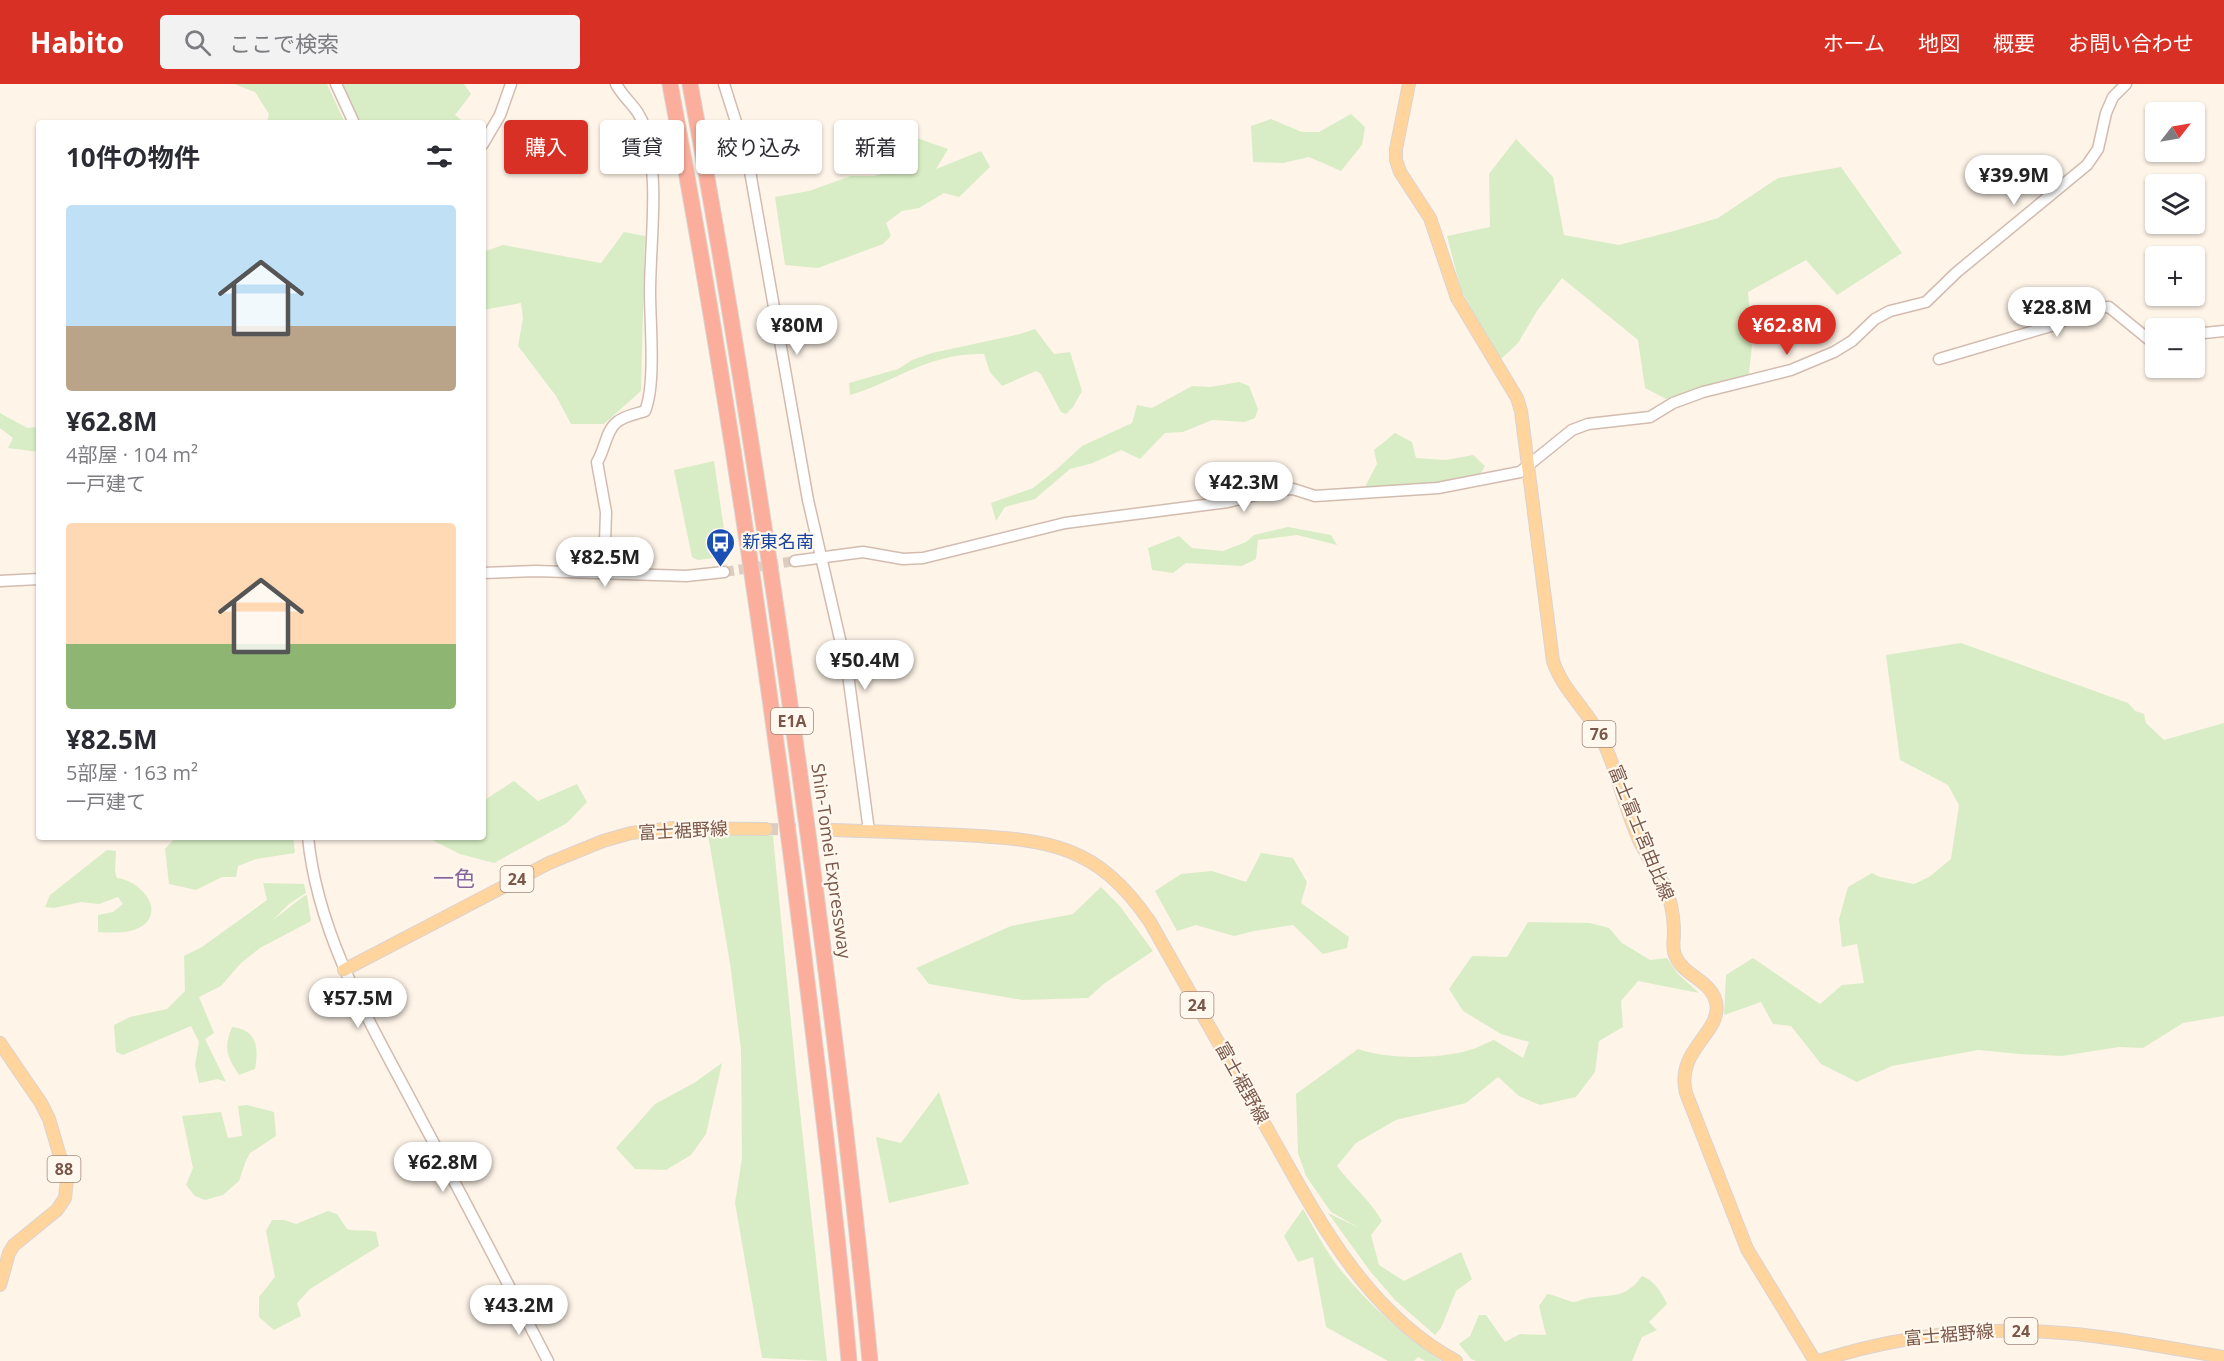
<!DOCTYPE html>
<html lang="ja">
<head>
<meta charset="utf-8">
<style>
  body { margin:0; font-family:"Open Sans","Noto Sans JP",sans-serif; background:#f2f2f3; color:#2b2b33; height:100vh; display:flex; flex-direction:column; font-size:22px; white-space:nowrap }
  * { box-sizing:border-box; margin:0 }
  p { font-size:20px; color:#7c7c81 }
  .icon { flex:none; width:33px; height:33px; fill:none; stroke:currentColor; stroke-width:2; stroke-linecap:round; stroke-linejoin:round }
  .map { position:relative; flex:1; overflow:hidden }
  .panel { position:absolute; left:36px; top:36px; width:450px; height:720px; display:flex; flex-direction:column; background:#fff; border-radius:6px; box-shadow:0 2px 4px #0004 }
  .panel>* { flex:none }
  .banner { position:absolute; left:504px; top:36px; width:570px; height:54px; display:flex; gap:12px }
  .needle { width:39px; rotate:59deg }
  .tools { position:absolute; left:2145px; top:18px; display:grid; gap:12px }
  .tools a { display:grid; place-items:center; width:60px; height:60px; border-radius:6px; background:#fff; box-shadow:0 2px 4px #0004; font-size:30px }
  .price { position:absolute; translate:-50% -51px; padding:0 14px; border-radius:21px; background:#fff; color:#222; font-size:20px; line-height:39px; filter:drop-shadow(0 2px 3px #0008) }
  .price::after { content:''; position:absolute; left:50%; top:36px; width:18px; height:14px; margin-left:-9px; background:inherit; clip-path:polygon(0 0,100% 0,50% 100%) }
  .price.selected { background:#d93025; color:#fff }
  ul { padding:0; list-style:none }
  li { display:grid; align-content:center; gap:12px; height:318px; padding:0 30px }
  li span { display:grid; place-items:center; height:186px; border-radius:6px; color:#555 }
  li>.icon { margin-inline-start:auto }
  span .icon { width:108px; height:108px; fill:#fffc; stroke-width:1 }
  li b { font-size:26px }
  h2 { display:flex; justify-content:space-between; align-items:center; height:72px; padding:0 30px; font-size:26px }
  .chip { padding:0 21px; border-radius:6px; background:#fff; box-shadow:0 2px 4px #0004; font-size:21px; line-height:54px }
  .chip.selected { background:#d93025; color:#fff }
  header { display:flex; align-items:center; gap:36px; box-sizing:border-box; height:84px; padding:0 30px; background:#d93025; color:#fff }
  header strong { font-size:28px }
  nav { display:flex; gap:33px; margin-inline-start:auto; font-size:21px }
  .search { width:420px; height:54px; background:#f2f2f3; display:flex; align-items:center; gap:15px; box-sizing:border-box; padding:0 21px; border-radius:6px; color:#7c7c81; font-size:22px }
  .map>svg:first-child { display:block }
</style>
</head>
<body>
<header>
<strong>Habito</strong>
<div class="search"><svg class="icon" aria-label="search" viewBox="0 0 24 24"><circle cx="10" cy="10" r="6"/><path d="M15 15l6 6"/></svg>ここで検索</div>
<nav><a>ホーム</a><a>地図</a><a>概要</a><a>お問い合わせ</a></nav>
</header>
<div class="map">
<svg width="2224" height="1277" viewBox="0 0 2224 1277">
  <rect width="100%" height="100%" fill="#fef4e8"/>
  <!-- green -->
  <g fill="#d8edc5">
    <path d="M234,0H327L345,39H267L269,30L255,8Z"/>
    <path d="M334,0H464L471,10L455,31L465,39H348Z"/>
    <path d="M1351,30L1365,43L1362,61L1341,87L1309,73L1283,79L1253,78L1251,42L1271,35L1302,48H1319Z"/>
    <path d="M917,54L948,65L936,85L981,67L990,83L959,113L944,109L919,124L902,127L886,139L891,152L883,160L818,184L785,181L775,113L809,107L851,92H874L896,86Z"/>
    <path d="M1516,55L1553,93L1564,151L1619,161L1674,147L1718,134L1778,94L1841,83L1902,169L1837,211L1806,176L1748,208L1752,261L1749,290L1666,315L1645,304L1638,256L1562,194L1537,227L1518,259L1500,276L1461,206L1447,152L1490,143L1489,90Z"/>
    <path d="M624,148L645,152L641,307L604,340H571L556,312L518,262L523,234L521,219L483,226V168L503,161L601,179Z"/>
    <path d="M1035,245L1054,270L1070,268L1082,307L1073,323L1066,330L1061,328L1041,290L1036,287L1002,302L990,288L984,270C969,270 956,271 942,275C910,283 882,302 850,311L849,299L898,285L912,276L932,269L1020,250Z"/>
    <path d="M1239,298L1249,302L1258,325L1255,334L1245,338L1212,336L1183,348L1165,349L1140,375L1121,366L1093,379L1070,385L1035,415L1005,423L996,437L991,419L1033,404L1057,385L1082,362L1132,339L1137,321L1152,324L1192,302L1210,303Z"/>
    <path d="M0,329L27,344L39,343V368L8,364L13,354L0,344Z"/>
    <path d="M1395,349L1412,358L1416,374L1446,376L1473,371L1485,382L1479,392L1430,401L1365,403L1377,380L1374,366Z"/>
    <path d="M714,377L728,472L698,476L692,473L674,386Z"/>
    <path d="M1288,443L1331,451L1337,461L1297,451L1258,456L1256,475L1242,482L1186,479L1173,489L1152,486L1148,464L1179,452L1192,464L1223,467L1246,458L1254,451Z"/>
    <path d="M1961,559L2128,619L2135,627L2144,630L2146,639L2164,656L2224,639V932L2183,939L2143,964L2119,963L2062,972L2019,970L1978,966L1892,982L1857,998L1821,980L1791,942L1773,940L1761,918L1724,931L1726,891L1753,874L1820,920L1842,901L1864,899L1857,860L1842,863L1839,835L1848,803L1872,789L1880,793L1914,800L1929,793L1951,775L1959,721L1948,701L1900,676L1886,571Z"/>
    <path d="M514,697L538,717L577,700L587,718L567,739L494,779L460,770L426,753H483V717Z"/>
    <path d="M761,749L773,752L796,990L827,1277L762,1274L735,1119L742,1074L741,966L730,879L708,751Z"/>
    <path d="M176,753H293L295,769L256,775L238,782L236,793H222L196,806L169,800L165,765Z"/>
    <path d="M107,766L116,767L115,787L117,794C135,795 165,821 145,840C134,850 112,849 98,848V831L113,828L123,820L118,813L99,820L81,818L54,824L45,823L50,811Z"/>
    <path d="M1261,769L1293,774L1307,798L1301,819L1349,853L1347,864L1323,870L1293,841L1254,847L1234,852L1196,841L1177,847L1155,807L1181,790L1212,787L1246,798Z"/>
    <path d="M263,799L304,800L306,809L289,820L273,836L304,812L307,811L311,837L260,864L241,879L221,902L199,913L214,949L205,955L226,998L218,995L199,999L195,981L199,958L191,942L123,971L116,968L114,941L130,933L167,925L185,907L184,872L202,863L267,816Z"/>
    <path d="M1101,803L1119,821L1153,867L1105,899L1088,914L1023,916L929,900L916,884L1011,842L1073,830Z"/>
    <path d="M1528,838L1590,839L1609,844L1622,859L1650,876L1667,874L1678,890L1699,909L1638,897L1621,917L1623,943L1599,957L1595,988L1576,1013L1540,1021L1519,1012L1498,993L1466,1019L1396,1036L1356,1059L1337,1082C1351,1101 1370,1116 1382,1137L1371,1151L1379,1181L1404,1197L1461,1168L1472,1195L1456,1207L1441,1244L1435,1251L1395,1216L1370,1187L1328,1129L1359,1144L1331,1128L1306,1092L1298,1069L1296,1010L1358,965C1388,975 1431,975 1462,968C1473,966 1484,960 1494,956L1523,974L1529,958L1501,950L1463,927L1449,905L1472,872L1507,873Z"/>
    <path d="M232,943C257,946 259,963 255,985L239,991C227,973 223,964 232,943Z"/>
    <path d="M722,979L706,1050L691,1071L666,1086L635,1085L616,1064L655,1020L694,999Z"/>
    <path d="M939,1008L969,1100L889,1119L876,1053L901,1059Z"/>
    <path d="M247,1021L274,1028L276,1052L250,1069L245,1079L239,1097L223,1111L205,1116L195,1112L186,1101L193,1084L182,1032L221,1028L228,1054L242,1052L238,1022Z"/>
    <path d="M1303,1125C1314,1144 1325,1166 1339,1184C1368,1220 1403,1251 1441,1277H1425L1418,1273L1414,1277H1388L1326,1243L1313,1173L1298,1178L1284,1152Z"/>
    <path d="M328,1127L337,1130L347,1145C357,1148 366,1145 376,1148L379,1162L310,1205L297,1219L301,1232L274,1246L259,1233V1213L275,1193L266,1147L272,1136H284L296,1140Z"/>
    <path d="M1642,1192C1654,1196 1662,1209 1667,1220L1649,1238L1657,1246L1642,1253L1632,1277H1476L1471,1275L1459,1260L1470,1252L1479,1231H1486L1505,1258L1520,1250L1546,1251L1539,1222L1547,1210C1555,1211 1567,1217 1574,1218C1578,1218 1584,1214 1588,1214C1614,1210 1625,1215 1642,1192Z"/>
  </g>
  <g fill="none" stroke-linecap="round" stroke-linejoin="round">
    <!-- minor-tunnel -->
    <path stroke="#ddcdc0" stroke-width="10" stroke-dasharray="10 5" stroke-linecap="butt" d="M724,488L795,477"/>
    <!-- major-tunnel -->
    <path stroke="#ddcdc0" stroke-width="12" stroke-dasharray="12 6" stroke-linecap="butt" d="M766,745L830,746"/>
    <defs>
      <g id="minor">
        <path d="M336,0L354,39"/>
        <path d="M724,0L748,76L808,416L848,590L869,747"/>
        <path d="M483,60L500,31L511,0"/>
        <path d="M2194,250L2224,247"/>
        <path d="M1939,275L2051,242L2091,224L2109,223L2153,259L2156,258"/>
        <path d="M795,477L863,468L903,475L923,474L1065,439L1228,418L1271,407L1293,405L1315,412L1438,404L1520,388L1572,346L1588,340L1650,333L1673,319L1703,308L1791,286L1834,268L1852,257L1875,235L1890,227L1926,218L1957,188L2087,81L2098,65L2106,29L2113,13L2126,0"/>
        <path d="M483,489L536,487L686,492L724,488"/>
        <path d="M604,489L606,428L597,378C605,366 606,346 617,338C624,332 636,330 645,327C656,301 650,239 650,209C650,157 660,95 645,45C639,23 626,18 616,0"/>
        <path d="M0,497L39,495"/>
        <path d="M308,753C318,855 374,945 421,1035C464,1115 506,1196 548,1277"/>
      </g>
      <g id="major">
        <path d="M1409,0L1396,65V76L1400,88L1430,134L1457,214L1517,314L1521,327L1553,577C1562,604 1583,622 1597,646C1603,656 1608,668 1612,679C1621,705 1628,731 1639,756C1648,775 1662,793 1669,813C1672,824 1674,837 1674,849C1674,856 1672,864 1675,871C1683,892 1710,895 1716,918C1723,949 1675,965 1686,1009L1747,1165L1815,1277"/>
        <path d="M830,746C874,747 918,749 962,751C1049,756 1097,760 1150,838C1187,903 1223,967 1260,1032C1312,1123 1360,1225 1456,1277"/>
        <path d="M344,886L549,779L603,757L631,749L673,744L766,745"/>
        <path d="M0,959L41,1019L49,1035L67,1096L65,1114L57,1126L14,1161L9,1169L0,1201"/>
        <path d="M1819,1277C1894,1253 1969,1243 2048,1248C2107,1251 2166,1264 2224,1273"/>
      </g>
      <g id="highway">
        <path d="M670,0C724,287 767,575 803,865C820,1002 837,1139 849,1277"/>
        <path d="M690,0C724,183 753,366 780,550C815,792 847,1034 870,1277"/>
      </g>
    </defs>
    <!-- minor casing -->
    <use href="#minor" stroke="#d3bcaf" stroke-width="13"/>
    <!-- major casing -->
    <use href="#major" stroke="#dcd3d0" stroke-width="14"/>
    <!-- highway casing -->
    <use href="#highway" stroke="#dcd3d0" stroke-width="17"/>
    <!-- minor -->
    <use href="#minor" stroke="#fff" stroke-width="10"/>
    <!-- major -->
    <use href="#major" stroke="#ffd49d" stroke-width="12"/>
    <!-- highway -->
    <use href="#highway" stroke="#fbae9b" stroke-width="15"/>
  </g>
  <!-- icons -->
  <defs>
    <symbol id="bus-pin" viewBox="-11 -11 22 30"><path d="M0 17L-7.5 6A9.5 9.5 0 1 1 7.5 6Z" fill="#1a4fb4" stroke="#fff8ef"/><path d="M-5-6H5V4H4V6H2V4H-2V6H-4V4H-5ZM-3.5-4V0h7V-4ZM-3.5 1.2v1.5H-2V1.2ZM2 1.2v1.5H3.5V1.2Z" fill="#fff"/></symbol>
  </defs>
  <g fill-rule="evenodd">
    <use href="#bus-pin" x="704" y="442" width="33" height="45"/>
  </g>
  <g text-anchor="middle" stroke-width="4.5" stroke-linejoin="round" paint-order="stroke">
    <!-- shield labels -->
    <g fill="#fff8ef" stroke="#a2877b" stroke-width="1.5">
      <rect x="771" y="624" width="42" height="26" rx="4.5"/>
      <rect x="1582.5" y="637" width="33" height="26" rx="4.5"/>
      <rect x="500.5" y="782" width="33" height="26" rx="4.5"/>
      <rect x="1180.5" y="908" width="33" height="26" rx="4.5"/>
      <rect x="47.5" y="1072" width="33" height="26" rx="4.5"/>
      <rect x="2004.5" y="1234" width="33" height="26" rx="4.5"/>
    </g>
    <g font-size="16" font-weight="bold" fill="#7a5749">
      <text x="792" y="643">E1A</text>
      <text x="1599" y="656">76</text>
      <text x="517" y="801">24</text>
      <text x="1197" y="927">24</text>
      <text x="64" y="1091">88</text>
      <text x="2021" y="1253">24</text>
    </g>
    <!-- transit labels -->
    <g font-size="18" fill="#164399" stroke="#fff8ef" text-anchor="start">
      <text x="742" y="464">新東名南</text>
    </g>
    <!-- street labels -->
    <g font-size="18" fill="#7a5749" stroke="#fff8ef">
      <text transform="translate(683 747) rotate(-3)" y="6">富士裾野線</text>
      <text transform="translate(1641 749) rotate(68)" y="6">富士富士宮由比線</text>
      <text transform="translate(831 777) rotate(82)" y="6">Shin-Tomei Expressway</text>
      <text transform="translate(1242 999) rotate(61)" y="6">富士裾野線</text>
      <text transform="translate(1949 1251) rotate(-5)" y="6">富士裾野線</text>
    </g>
    <!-- quarter labels -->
    <g font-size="21" fill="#86659d" stroke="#fff8ef">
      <text x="454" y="802">一色</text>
    </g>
  </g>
</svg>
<div class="tools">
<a><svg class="needle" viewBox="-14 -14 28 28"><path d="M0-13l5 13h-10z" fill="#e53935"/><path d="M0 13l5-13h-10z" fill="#7c7c81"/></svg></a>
<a><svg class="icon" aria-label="layers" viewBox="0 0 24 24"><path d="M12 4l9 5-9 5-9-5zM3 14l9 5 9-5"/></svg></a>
<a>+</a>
<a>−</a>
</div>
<b class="price" style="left:2014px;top:122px">¥39.9M</b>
<b class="price" style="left:2057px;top:254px">¥28.8M</b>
<b class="price" style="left:797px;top:272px">¥80M</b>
<b class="price selected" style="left:1787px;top:272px">¥62.8M</b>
<b class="price" style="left:1244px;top:429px">¥42.3M</b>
<b class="price" style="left:605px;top:504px">¥82.5M</b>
<b class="price" style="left:865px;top:607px">¥50.4M</b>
<b class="price" style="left:358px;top:945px">¥57.5M</b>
<b class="price" style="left:443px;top:1109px">¥62.8M</b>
<b class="price" style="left:519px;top:1252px">¥43.2M</b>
<div class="banner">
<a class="chip selected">購入</a>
<a class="chip">賃貸</a>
<a class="chip">絞り込み</a>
<a class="chip">新着</a>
</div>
<section class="panel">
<h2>10件の物件<svg class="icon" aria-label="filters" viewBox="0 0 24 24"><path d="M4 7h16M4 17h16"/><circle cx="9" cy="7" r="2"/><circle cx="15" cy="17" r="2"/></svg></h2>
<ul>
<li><span style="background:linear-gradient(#bfe0f5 65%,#b9a48a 0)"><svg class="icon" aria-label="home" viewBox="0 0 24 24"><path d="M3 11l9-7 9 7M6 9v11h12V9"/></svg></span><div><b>¥62.8M</b><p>4部屋 · 104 m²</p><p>一戸建て</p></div></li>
<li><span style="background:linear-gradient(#ffd9b3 65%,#8fb573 0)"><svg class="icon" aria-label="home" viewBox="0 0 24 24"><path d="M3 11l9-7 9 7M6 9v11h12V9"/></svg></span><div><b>¥82.5M</b><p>5部屋 · 163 m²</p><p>一戸建て</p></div></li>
</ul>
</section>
</div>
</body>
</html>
